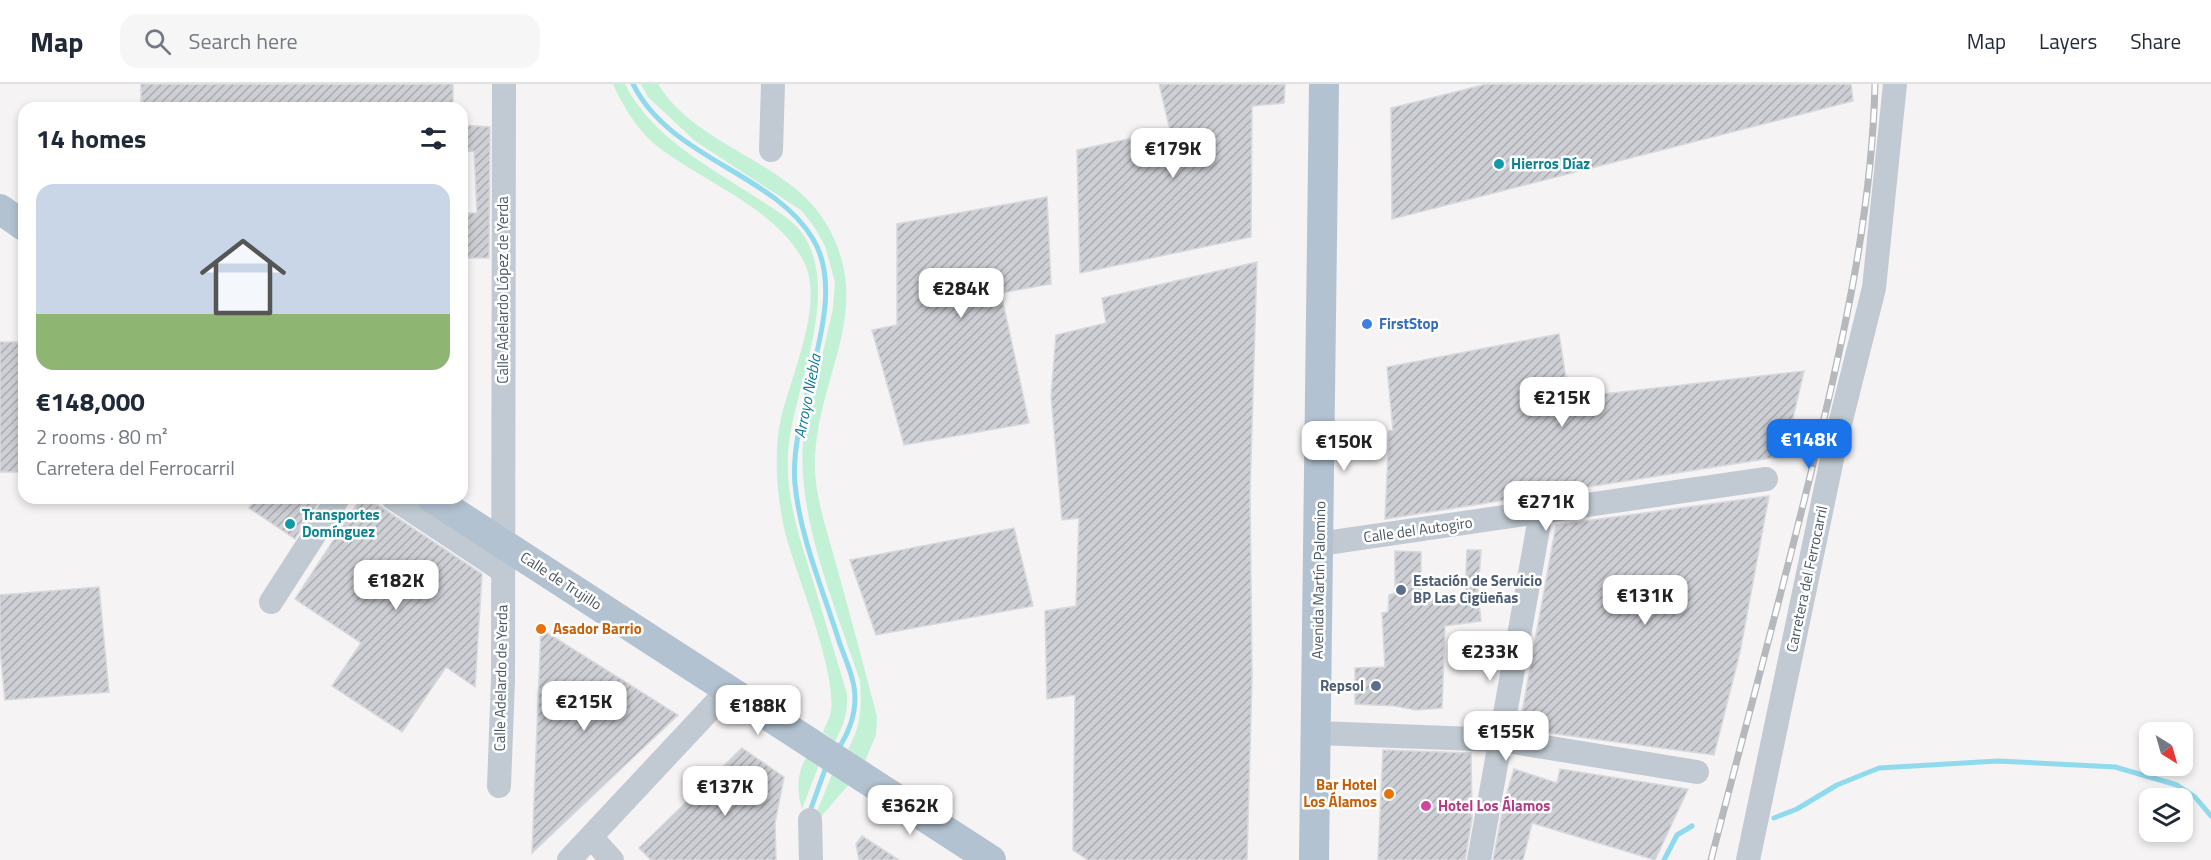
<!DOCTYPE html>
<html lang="en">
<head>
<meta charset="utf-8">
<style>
  body { margin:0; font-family:"Titillium Web",sans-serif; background:#f6f6f7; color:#1f2937; height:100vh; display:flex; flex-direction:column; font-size:22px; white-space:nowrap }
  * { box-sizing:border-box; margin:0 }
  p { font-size:20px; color:#747a83 }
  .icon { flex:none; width:33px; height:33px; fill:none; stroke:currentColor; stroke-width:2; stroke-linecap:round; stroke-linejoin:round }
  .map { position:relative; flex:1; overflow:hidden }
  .panel { position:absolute; left:18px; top:18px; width:450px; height:402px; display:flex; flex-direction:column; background:#fff; border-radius:18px; box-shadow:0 3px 9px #0003 }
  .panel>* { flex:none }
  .needle { width:39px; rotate:143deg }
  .tools { position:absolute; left:2139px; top:638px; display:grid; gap:12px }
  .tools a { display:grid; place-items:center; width:54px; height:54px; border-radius:12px; background:#fff; box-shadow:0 3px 9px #0003; font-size:30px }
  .price { position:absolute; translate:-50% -51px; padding:0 14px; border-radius:12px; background:#fff; color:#222; font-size:20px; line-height:39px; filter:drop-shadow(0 2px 3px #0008) }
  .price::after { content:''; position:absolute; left:50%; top:36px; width:18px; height:14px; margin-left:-9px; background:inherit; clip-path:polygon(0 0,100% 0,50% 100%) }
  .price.on { background:#1a73e8; color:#fff }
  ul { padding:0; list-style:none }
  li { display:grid; align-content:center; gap:12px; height:318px; padding:0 18px }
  li span { display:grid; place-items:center; height:186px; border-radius:18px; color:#555 }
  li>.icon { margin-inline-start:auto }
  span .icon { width:108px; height:108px; fill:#fffc; stroke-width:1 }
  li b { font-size:26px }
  h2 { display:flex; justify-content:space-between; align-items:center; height:72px; padding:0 18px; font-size:26px }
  header { display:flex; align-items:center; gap:36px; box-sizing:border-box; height:84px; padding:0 30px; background:#fff; border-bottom:2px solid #e0e1e3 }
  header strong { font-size:28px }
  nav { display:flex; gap:33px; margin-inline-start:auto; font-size:21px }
  .search { width:420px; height:54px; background:#f6f6f7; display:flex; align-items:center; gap:15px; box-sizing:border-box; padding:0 21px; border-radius:18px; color:#747a83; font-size:22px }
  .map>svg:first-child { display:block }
</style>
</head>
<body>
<header>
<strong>Map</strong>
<div class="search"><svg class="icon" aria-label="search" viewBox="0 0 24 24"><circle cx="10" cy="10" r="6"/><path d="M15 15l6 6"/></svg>Search here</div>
<nav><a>Map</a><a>Layers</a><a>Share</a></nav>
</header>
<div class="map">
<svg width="2211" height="776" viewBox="0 0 2211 776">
  <defs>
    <pattern id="building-hatch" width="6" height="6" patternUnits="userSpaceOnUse" patternTransform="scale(1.5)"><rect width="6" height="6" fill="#cdcfd5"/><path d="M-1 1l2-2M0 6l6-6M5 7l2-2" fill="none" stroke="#a8abb0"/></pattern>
  </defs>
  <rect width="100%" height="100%" fill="#f5f3f3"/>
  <!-- green -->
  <g fill="#c3f1d5">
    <path d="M613,0H625C651,53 710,83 757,114C775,126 795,136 806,155C838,213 797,298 789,359C783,407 799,452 813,497C824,535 836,572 847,610C848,628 844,641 835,657L823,648C825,643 828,637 830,632C840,594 797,493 786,452C777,416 773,370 781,334C791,291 826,217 803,176C773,122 704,99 657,62C639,48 622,21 613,0Z"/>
    <path d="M641,0H658C697,64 791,77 827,141C875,224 819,289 815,373C813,409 827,446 836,480C850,531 864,582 877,633L876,651L865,677L848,665C861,643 862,623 860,597C836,524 797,435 803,358L833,224L835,198L825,162L815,144L802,127L695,57L648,13Z"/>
    <path d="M808,670L820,678L802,725C796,705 797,688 808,670Z"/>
    <path d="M833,688L851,698L818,736L814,735Z"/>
  </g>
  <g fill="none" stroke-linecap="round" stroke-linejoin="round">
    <!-- stream -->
    <g stroke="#90daee" stroke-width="5">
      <path d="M633,0C670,75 774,89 813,155C852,219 788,324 795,400C800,453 823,506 839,557C845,575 855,595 855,614C855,632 848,650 838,665"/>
      <path d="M809,730L827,680"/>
      <path d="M1774,734L1797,725L1837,701L1879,684L1998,677L2115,683L2177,701L2195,713L2211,732"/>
      <path d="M1664,776L1677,751L1692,742"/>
    </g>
  </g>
  <!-- building -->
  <g fill="url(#building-hatch)" stroke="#d7d9de" stroke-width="1.5">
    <path d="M141,0H453V20H311V24H141Z"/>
    <path d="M1159,0H1285L1284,19L1252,22L1251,153L1080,189L1077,66L1170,46Z"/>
    <path d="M1487,0H1851L1853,17L1392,135L1391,24Z"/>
    <path d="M462,41L490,43L489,174H462V129H477L474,67L462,68Z"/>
    <path d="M1047,113L1051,200L1001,209L1029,339L904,361L872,246L897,241V140Z"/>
    <path d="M1257,178L1250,407L1252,593L1247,776H1088L1073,766L1075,611L1047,615L1045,527L1076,522L1079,434L1062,436L1051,312L1056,251L1106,239L1102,214Z"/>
    <path d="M1559,250L1569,314L1804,287L1784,372L1385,435L1389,347L1393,346L1387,283Z"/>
    <rect x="0" y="258" width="24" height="130"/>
    <path d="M1769,412L1740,568L1714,671L1519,645L1556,441Z"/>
    <path d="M256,414H321L295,455L249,424Z"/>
    <path d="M361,414H367L384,425L482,490L475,603L446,583L402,648L332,602L361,559L295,515Z"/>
    <path d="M1014,444L1033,522L876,551L850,476Z"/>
    <path d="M1467,466H1481L1478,510L1481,537L1445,542L1442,624L1416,626L1395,622L1355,620V584L1385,583L1382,529L1388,528L1389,511L1395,509V467L1421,468V513L1450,514L1465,512Z"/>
    <path d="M99,503L109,608L5,616L0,565V511Z"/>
    <path d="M541,545L678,631L532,769Z"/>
    <path d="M742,664L784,693L775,739L776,776H651L639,764Z"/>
    <path d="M1383,666L1471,669L1472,735L1465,776H1378Z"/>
    <path d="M1514,685L1557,699L1560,685L1688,705L1655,776L1532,739L1523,776H1493L1504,719Z"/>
    <path d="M862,752L899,776H859L856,760Z"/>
  </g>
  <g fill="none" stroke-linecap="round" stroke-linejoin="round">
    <!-- minor -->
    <g stroke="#c1cad2" stroke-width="24">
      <path d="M771,66L773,0"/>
      <path d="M393,414L503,487"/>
      <path d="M1319,460L1766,395"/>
      <path d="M271,518L338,414"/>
      <path d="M1317,649L1501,656L1697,688"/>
      <path d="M499,702L503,596L504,0"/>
      <path d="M810,736L811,776"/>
      <path d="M591,753L612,776"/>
      <path d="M569,776L729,605"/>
      <path d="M1479,776L1541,428"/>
      <path d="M1748,776L1836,356L1874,204L1895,0"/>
    </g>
    <!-- major -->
    <g stroke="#b3c2d1" stroke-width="30">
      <path d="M0,125L24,142"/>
      <path d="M432,414L991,776"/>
      <path d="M1314,776L1324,0"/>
    </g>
    <defs>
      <path id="rail" d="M1711,776C1745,643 1782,510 1814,376C1844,254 1872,127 1875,0"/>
    </defs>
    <!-- rail casing -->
    <use href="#rail" stroke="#b5b8bd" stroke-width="7"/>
    <!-- rail -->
    <use href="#rail" stroke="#fff" stroke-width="4.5" stroke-dasharray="14" stroke-linecap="butt"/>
  </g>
  <!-- markers -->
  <g fill="#0f9aa8" stroke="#fff" stroke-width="2">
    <circle cx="1499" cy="80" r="6"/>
    <circle cx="290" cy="440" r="6"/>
  </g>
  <circle fill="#3f7fe0" stroke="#fff" stroke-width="2" cx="1367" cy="240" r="6"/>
  <g fill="#5c6f8a" stroke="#fff" stroke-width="2">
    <circle cx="1401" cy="506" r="6"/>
    <circle cx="1376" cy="602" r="6"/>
  </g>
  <g fill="#e8710a" stroke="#fff" stroke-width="2">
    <circle cx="541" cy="545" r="6"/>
    <circle cx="1389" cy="710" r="6"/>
  </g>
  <circle fill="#d1479c" stroke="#fff" stroke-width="2" cx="1426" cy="722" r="6"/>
  <g text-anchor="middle" stroke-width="5" stroke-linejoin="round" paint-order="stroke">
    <!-- culture labels -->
    <g font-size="15" font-weight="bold" fill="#0d838f" stroke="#fff" text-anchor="start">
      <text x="1511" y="85">Hierros Díaz</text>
      <text x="302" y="436">Transportes<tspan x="302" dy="17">Domínguez</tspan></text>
    </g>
    <!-- street labels -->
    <g font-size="15" fill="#4a5661" stroke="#fff">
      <text transform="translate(503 206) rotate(-90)" y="5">Calle Adelardo López de Yerda</text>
      <text transform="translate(1418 446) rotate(-8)" y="5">Calle del Autogiro</text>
      <text transform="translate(1807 495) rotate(-78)" y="5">Carretera del Ferrocarril</text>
      <text transform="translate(1319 496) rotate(-89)" y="5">Avenida Martín Palomino</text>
      <text transform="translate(561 497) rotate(33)" y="5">Calle de Trujillo</text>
      <text transform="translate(501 594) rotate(-89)" y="5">Calle Adelardo de Yerda</text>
    </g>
    <!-- shop labels -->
    <g font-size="15" font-weight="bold" fill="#366cbe" stroke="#fff" text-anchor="start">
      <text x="1379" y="245">FirstStop</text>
    </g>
    <!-- service labels -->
    <g font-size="15" font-weight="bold" fill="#4e5e75" stroke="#fff" text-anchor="start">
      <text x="1413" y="502">Estación de Servicio<tspan x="1413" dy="17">BP Las Cigüeñas</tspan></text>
      <text x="1364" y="607" text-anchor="end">Repsol</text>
    </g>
    <!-- food labels -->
    <g font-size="15" font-weight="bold" fill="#c56008" stroke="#fff" text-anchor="start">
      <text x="553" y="550">Asador Barrio</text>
      <text x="1377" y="706" text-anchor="end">Bar Hotel<tspan x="1377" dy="17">Los Álamos</tspan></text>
    </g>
    <!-- hotel labels -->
    <g font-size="15" font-weight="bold" fill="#b23c85" stroke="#fff" text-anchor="start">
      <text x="1438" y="727">Hotel Los Álamos</text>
    </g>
    <!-- water labels -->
    <g font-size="16" font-style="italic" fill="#0c7c9b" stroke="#fff">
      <text transform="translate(807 312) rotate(-79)" y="6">Arroyo Niebla</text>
    </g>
  </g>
</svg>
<div class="tools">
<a><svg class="needle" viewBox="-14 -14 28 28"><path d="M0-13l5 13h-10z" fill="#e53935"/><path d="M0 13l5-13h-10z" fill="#747a83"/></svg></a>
<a><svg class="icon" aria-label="layers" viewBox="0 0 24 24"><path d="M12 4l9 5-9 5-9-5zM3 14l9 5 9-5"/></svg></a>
</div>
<b class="price" style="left:1173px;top:95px">€179K</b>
<b class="price" style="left:961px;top:235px">€284K</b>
<b class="price" style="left:1562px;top:344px">€215K</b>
<b class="price on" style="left:1809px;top:386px">€148K</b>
<b class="price" style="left:1344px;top:388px">€150K</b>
<b class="price" style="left:1546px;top:448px">€271K</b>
<b class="price" style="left:396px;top:527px">€182K</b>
<b class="price" style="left:1645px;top:542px">€131K</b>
<b class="price" style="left:1490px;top:598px">€233K</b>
<b class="price" style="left:584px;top:648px">€215K</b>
<b class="price" style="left:758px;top:652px">€188K</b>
<b class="price" style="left:1506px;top:678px">€155K</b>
<b class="price" style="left:725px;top:733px">€137K</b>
<b class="price" style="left:910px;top:752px">€362K</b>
<section class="panel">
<h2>14 homes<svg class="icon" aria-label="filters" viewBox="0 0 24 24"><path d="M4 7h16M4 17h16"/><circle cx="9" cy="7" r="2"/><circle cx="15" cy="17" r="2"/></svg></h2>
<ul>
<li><span style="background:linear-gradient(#c9d6e8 70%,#8fb573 0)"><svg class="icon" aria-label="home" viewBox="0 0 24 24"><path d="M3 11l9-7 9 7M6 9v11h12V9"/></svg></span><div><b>€148,000</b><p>2 rooms · 80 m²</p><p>Carretera del Ferrocarril</p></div></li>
</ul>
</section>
</div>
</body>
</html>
